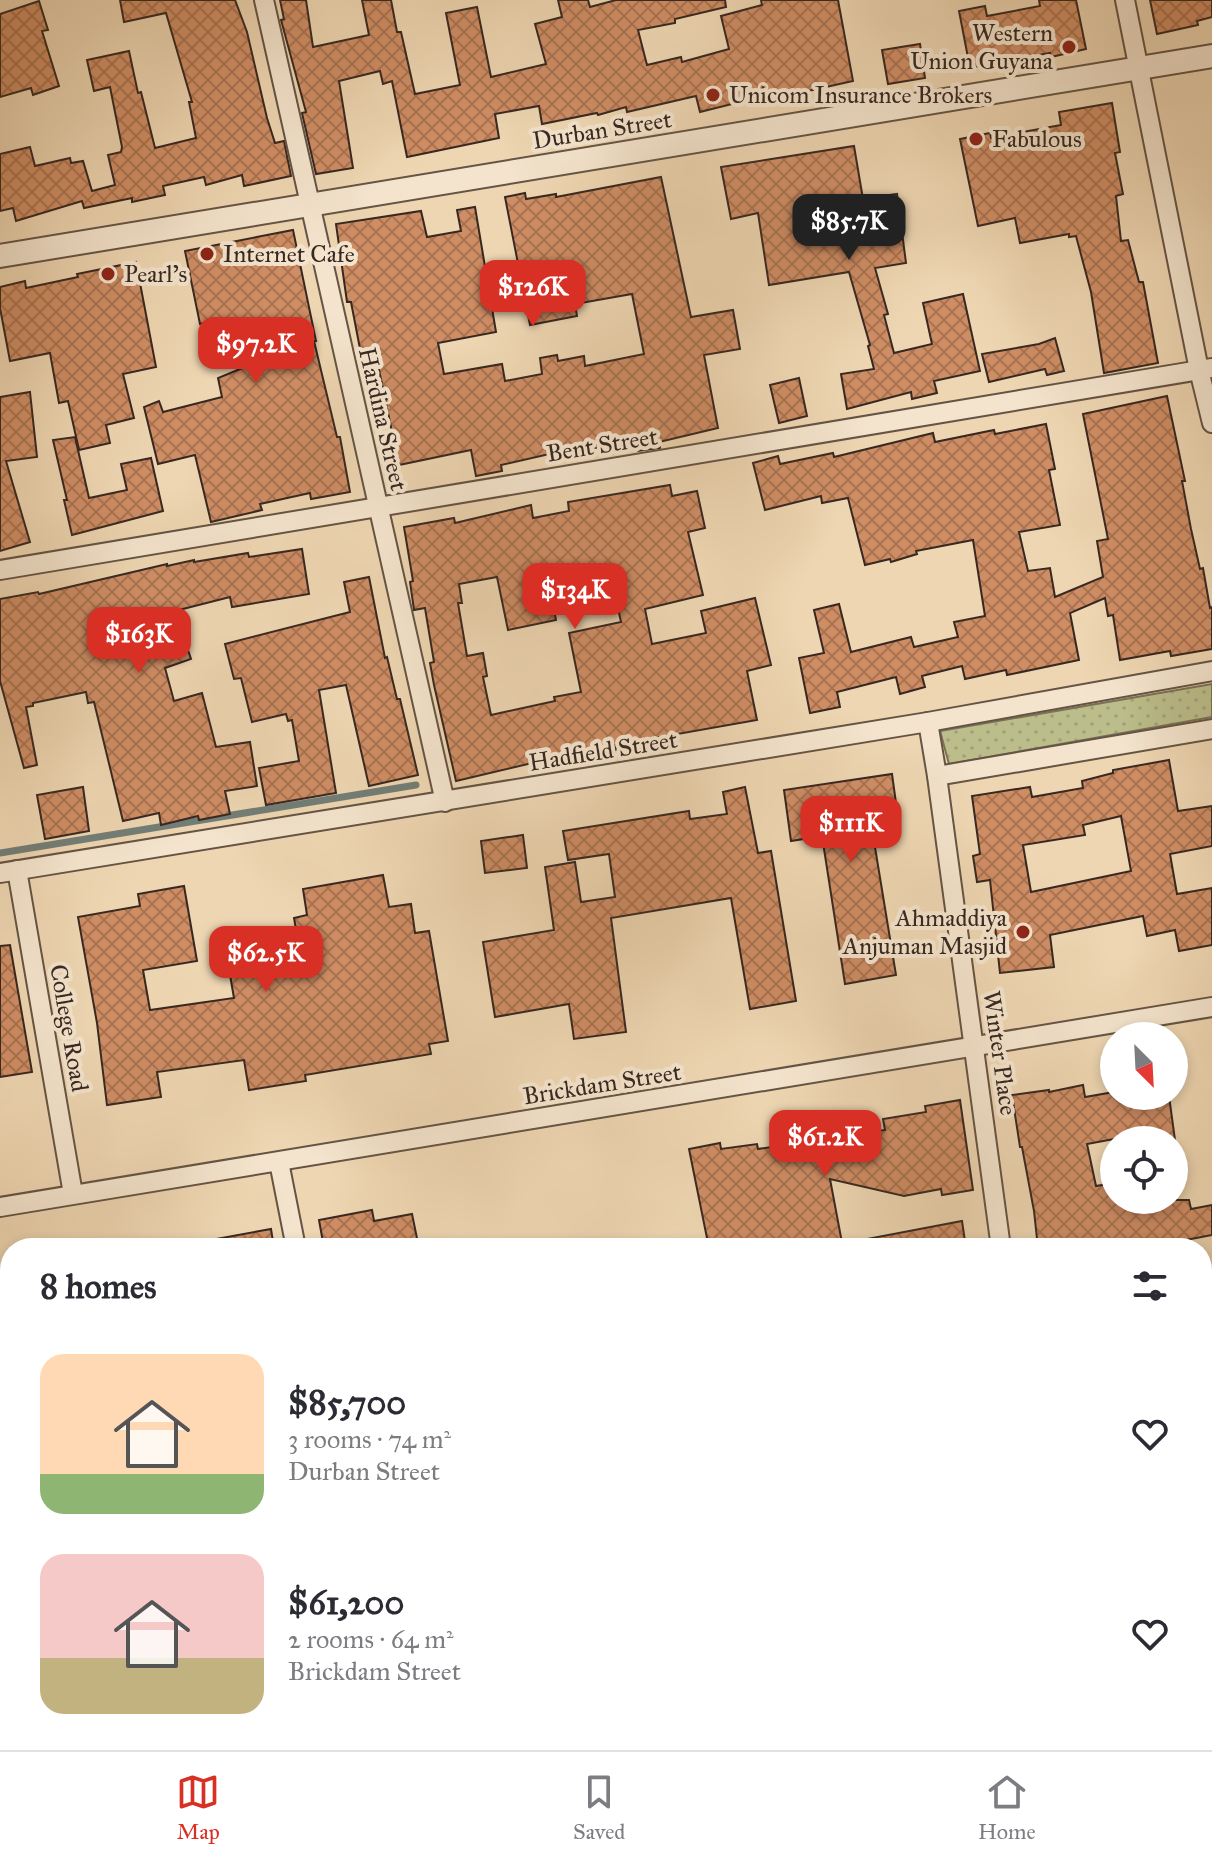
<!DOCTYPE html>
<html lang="en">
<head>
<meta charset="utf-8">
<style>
  body { margin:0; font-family:"IM FELL Great Primer",serif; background:#f7f7f7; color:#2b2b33; height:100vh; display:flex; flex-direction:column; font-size:30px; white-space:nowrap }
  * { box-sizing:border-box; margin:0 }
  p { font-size:26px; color:#7c7c81 }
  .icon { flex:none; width:44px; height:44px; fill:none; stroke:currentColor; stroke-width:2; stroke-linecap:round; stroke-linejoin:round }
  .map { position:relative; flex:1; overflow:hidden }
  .side { position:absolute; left:0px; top:1238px; width:1212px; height:512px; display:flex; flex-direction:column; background:#fff; border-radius:32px 32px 0 0; box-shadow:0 4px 12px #0003 }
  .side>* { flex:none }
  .needle { width:52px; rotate:156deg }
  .tools { position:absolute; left:1100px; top:1022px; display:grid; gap:16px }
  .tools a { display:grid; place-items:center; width:88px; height:88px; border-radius:50%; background:#fff; box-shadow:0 4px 12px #0003; font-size:40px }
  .price { position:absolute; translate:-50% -68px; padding:0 18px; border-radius:16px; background:#d93025; color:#fff; font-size:26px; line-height:52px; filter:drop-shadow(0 2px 4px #0008) }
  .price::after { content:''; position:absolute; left:50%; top:48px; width:24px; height:18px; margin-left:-12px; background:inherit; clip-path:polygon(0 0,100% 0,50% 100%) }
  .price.current { background:#222; color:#fff }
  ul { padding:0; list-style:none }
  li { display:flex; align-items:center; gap:24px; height:200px; padding:0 40px }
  li span { display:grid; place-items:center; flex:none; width:224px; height:160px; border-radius:24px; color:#555 }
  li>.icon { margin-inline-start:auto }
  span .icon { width:96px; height:96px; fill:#fffc; stroke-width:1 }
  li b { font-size:34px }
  h2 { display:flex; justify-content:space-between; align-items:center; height:96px; padding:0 40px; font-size:34px }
  .tabs { display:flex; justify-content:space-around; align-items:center; height:112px; border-top:2px solid #e1e1e2; background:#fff; font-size:22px; color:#7c7c81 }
  .tabs a { display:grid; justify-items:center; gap:4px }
  .tabs .current { color:#d93025 }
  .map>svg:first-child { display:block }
</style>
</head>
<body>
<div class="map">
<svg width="1212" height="1750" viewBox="0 0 1212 1750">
  <defs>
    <pattern id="grass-dots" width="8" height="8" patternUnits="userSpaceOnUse" patternTransform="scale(2)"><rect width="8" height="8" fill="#bbbd8a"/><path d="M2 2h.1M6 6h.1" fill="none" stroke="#a1a277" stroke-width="1.8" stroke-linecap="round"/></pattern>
    <pattern id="building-cross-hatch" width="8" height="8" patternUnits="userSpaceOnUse" patternTransform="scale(2)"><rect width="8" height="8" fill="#cf8d64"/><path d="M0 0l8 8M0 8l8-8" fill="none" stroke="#a97352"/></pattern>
  </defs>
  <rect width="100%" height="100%" fill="#eed6b2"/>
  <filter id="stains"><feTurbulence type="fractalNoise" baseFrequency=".0025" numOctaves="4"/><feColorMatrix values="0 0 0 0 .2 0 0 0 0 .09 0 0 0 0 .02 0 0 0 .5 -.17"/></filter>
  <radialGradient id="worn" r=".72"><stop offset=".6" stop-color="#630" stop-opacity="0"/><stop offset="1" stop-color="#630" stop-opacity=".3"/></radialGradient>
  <!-- grass -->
  <path fill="url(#grass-dots)" stroke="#797256" stroke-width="2" d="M1212,684V717L949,764L940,731Z"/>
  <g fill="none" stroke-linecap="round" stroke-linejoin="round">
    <!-- stream -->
    <path stroke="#727e77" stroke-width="7" d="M0,853L416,785"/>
    <!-- canal -->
    <g stroke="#9ab8b1" stroke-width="24">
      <path d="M1202,1340L1212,1339"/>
      <path d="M0,1532L10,1530"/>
    </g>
  </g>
  <!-- building -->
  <g fill="url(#building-cross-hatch)" stroke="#372821" stroke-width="2" fill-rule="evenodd">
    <path d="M120,0H235L247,32L267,118L275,143L284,141L291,176L244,186L242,175L206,185L204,177L163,186L165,195L132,202V198L84,208L82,201L16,221L13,208L0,211V154L30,147L35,166L70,158L71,163L83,161L92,191L115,185L108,155L121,152L122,147L110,87L94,91L87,60L129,51L138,93L141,92L155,148L196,138L189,102H192L166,13L124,22Z"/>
    <path d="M280,0H306L313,47L369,35L362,0H391L397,32H401L415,94L460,85L446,13L477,7L491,77L546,64L535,24L562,17L558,0H588L590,7L616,0H725L726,7L675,19V23L638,30L647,65L681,57L682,62L729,49L721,16L762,5L761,0H838L853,81L781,97L780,92L700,112L696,96L627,112L626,107L598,115L597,113L542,124L539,106L495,114L499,138L407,157L392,81L383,84L380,71L339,81L353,168L316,174L302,113L306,112L281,20L284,19Z"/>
    <path d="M1039,0H1076L1086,49L1051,57L1050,53L970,68L959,11L985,6L987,16L1040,6Z"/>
    <path d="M1150,0H1212V17L1197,21L1198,25L1157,34Z"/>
    <path d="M39,1L48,30L42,31L59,86L33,95L31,88L0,97V14Z"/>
    <path d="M920,44L925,78L888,84L882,50Z"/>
    <path d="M1112,103L1120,152L1115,153L1123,194L1116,196L1121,241L1128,240L1139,282H1143L1158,363L1104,373L1091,292L1076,236L1069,237V234L1020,243L1015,218L978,226L960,139L990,133L991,138L1061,125L1059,112Z"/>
    <path d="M854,146L863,199L897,194L906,263L875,268L888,314L884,315L894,353L932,344L923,303L963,294L980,371L934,381L937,393L912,399L911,392L847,409L841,374L874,369L868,346L870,345L849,272L769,285L758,213L731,219L721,167Z"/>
    <path d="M661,177L691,317L733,310L740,349L704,355L718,428L659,442L660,448L638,451L635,438L581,452L580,447L501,465L502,471L476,476L471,450L399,465L375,351L361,354L351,302H347L336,224L421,211L427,237L461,231L457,210L475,207L496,332L438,343L444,374L502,364L505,381L542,374L540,358L557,355L558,361L584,356L585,366L644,354L632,294L575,304L577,316L530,325L505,197L525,193L526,199L556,194V197Z"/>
    <path d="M293,230L316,341H314L337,437H340L350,492L311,499L310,493L260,504L262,510L211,522L195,455L158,464L144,407L159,401L163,412L222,397L218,378L269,357L266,346L214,356L207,322L200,324L185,251Z"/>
    <path d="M136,262L156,367L123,374L134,418L106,425L110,443L79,450L68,401L59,403L50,353L10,361L0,308V287L25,281L26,288L78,277L77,274Z"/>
    <path d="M1055,338L1064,371L1047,375L1045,369L989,382L982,354L1039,344Z"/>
    <path d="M799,378L807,416L779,423L770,385Z"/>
    <path d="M30,392L37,457L6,461L30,542L0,551V397Z"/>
    <path d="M1167,396L1185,481H1182L1191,529L1200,569L1203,568L1210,608L1212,607V649L1171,656L1170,651L1120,660L1113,615L1108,616L1105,598L1070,613L1079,660L1007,675L1006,670L965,679L962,666L922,676L925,687L900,694L896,677L837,692L840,707L810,713L799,658L824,653L814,610L839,604L851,652L911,637L914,647L958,637L954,622L985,616L973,540L916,551L917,554L891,562L890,559L865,565L848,498L822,503L821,496L765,510L753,463L778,456L780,464L833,453L834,457L933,433L935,442L994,430L995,434L1046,424L1055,469L1049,470L1060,525L1019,532L1028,571L1050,568L1055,597L1103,577L1097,541L1108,539L1083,414Z"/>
    <path d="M75,437L89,498L127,490L121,464L151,458L163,511L72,535L64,500H67L53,440Z"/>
    <path d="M670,485L672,496L697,491L705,528L688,532L703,595L645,609L652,644L706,633L701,611L755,598L771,665L747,671L757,720L615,745L616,750L567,760L566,755L456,781L434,685L430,663L434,662L425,608L414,610L410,582L413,581L404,527L454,518L455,523L531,505L533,518L569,511L568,502ZM497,577L508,630L556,620L552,598L613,586L621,622L569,633L581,692L554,697L555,701L491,715L483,677L487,676L483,653L467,656L458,603H462L459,584Z"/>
    <path d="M302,549L309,594L232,607L230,597L175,611L191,659L165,668L174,701L202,693L216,747L250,742L257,786L225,791L230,814L199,820L198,816L161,825L159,813L123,821L94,702L88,703L86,692L33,703V706L26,707L37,765L24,768L0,681V599L38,592L39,594L167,564V566L194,560V562L248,553L249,557Z"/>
    <path d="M369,577L385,658L387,657L397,699H400L418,775L369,786L346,685L319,690L336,793L266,805L259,768L299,761L292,720L288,721L286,714L252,722L241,678L234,679L225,644L350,612L344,582Z"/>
    <path d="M1169,760L1178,811L1212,806V846L1170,854L1177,894L1212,888V945L1179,951L1175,930L1147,936L1143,916L1050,935L1054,967L1000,973L990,880L977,882L973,856L980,854L972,796L1030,787L1032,797L1083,788L1082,781L1113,773V770ZM1121,816L1131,871L1031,892L1023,845L1085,835L1083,825Z"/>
    <path d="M892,774L899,825L872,829L896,975L845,984L822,836L791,841L784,790Z"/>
    <path d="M83,787L89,831L45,839L37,795Z"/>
    <path d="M745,787L758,853L771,851L796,1001L750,1009L731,898L611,918L626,1032L574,1039L569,1004L495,1017L483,942L554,930L545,867L575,862L581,902L615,897L609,854L568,860L563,831L689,811L690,819L727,814L723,792Z"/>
    <path d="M523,835L527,868L485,873L481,841Z"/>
    <path d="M383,875L389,907L411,904L415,933L429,931L448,1041L429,1044L431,1054L305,1075L306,1081L249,1090L244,1060L157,1072L161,1097L107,1105L97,1023L78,917L140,906L138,894L184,886L197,961L143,970L150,1010L234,998L230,975L302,964L294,918L307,915L303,889Z"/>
    <path d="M10,945L32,1072L0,1077V946Z"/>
    <path d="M1083,1085L1085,1097L1114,1092V1096H1127L1128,1102L1169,1096L1175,1140H1137L1136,1135L1087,1144L1096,1186L1114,1183V1200H1189L1191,1209L1212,1205V1235L1144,1248H1038L1034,1211L1022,1147H1020L1012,1095L1049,1090V1092Z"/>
    <path d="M960,1100L973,1190L942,1195L941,1189L904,1196L830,1179L843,1248H775L774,1239L735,1245V1248H709L689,1149L720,1143L721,1149L757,1144L758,1149L885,1130L883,1119L926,1112L925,1106Z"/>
    <path d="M372,1210L374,1221L412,1214L419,1248H324L319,1220Z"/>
    <path d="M962,1221L966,1248H868L867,1239Z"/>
    <path d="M271,1229L274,1248H217L216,1239Z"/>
  </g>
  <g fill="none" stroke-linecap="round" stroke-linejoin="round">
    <defs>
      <g id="minor">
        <path d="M264,0L445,802"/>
        <path d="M1125,0L1199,370L1212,423"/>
        <path d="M0,570L1212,368"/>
        <path d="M928,722L937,776L1001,1248"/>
        <path d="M937,776L1212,729"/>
        <path d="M17,870L73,1194"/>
        <path d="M0,873L928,722L1212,671"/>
        <path d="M279,1162L296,1248"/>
        <path d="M0,1207L1212,1007"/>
        <path d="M1202,1658L1212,1656"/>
        <path d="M418,1740L420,1750"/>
        <path d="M980,1740L981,1750"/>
        <path d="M630,1750L690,1740"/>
      </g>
      <g id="tertiary">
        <path d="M0,256L1212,56"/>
        <path d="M1202,1292L1212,1290"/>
        <path d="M1202,1375L1212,1373"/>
        <path d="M0,1493L10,1491"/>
        <path d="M0,1566L10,1565"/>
      </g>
    </defs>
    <!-- minor casing -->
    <use href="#minor" stroke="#655445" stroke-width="22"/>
    <!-- tertiary casing -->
    <use href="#tertiary" stroke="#655445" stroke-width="26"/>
    <!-- minor -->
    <use href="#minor" stroke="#f4e4cd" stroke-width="18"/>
    <!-- tertiary -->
    <use href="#tertiary" stroke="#f4e4cd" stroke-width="22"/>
  </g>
  <!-- markers -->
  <g fill="#8f2418" stroke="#f4e4cd" stroke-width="3">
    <circle cx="1069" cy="47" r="8"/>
    <circle cx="713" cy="95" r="8"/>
    <circle cx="976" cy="139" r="8"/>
    <circle cx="207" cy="254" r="8"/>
    <circle cx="108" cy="274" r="8"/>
    <circle cx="1023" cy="932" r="8"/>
  </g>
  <g text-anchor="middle" stroke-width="8" stroke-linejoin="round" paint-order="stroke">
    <!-- poi labels -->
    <g font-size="24" fill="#372821" stroke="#f4e4cd" text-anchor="start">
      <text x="1053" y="41" text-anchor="end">Western<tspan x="1053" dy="28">Union Guyana</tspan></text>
      <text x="729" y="103">Unicom Insurance Brokers</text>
      <text x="992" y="147">Fabulous</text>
      <text x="223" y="262">Internet Cafe</text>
      <text x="124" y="282">Pearl's</text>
      <text x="1007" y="926" text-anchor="end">Ahmaddiya<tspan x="1007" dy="28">Anjuman Masjid</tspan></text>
    </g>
    <!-- street labels -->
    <g font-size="24" fill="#372821" stroke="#f4e4cd">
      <text transform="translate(602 130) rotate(-9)" y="8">Durban Street</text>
      <text transform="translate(383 419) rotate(77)" y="8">Hardina Street</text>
      <text transform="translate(602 445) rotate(-9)" y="8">Bent Street</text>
      <text transform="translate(603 751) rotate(-9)" y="8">Hadfield Street</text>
      <text transform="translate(69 1028) rotate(80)" y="8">College Road</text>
      <text transform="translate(1000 1053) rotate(82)" y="8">Winter Place</text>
      <text transform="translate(602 1084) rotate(-9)" y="8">Brickdam Street</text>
    </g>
  </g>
  <rect width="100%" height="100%" filter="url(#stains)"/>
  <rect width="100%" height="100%" fill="url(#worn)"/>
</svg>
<div class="tools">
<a><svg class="needle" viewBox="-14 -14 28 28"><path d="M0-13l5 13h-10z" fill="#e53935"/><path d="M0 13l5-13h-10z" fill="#7c7c81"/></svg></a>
<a><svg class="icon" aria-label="locate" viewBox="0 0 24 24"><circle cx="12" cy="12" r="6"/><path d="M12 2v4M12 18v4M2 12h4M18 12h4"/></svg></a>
</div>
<b class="price current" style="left:849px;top:262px">$85.7K</b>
<b class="price" style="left:533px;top:328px">$126K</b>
<b class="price" style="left:256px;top:385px">$97.2K</b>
<b class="price" style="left:575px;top:631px">$134K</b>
<b class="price" style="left:139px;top:675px">$163K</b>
<b class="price" style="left:851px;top:864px">$111K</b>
<b class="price" style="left:266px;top:994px">$62.5K</b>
<b class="price" style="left:825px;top:1178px">$61.2K</b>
<section class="side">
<h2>8 homes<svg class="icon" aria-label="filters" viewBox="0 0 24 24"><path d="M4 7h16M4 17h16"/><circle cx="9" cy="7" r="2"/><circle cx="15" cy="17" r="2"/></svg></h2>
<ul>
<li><span style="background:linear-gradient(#ffd9b3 75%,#8fb573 0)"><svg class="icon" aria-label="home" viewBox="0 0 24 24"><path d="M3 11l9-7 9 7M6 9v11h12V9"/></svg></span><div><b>$85,700</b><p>3 rooms · 74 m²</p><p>Durban Street</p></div><svg class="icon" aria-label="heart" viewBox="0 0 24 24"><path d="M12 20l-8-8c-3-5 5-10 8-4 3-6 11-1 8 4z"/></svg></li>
<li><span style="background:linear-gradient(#f6c9c9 65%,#c2b280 0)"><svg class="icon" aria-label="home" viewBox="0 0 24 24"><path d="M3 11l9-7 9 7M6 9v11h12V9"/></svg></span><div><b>$61,200</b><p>2 rooms · 64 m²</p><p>Brickdam Street</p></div><svg class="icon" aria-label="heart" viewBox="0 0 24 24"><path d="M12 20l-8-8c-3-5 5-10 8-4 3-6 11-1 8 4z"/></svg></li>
</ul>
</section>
</div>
<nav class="tabs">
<a class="current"><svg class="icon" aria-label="map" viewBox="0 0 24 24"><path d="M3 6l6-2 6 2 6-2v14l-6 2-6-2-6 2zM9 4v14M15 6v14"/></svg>Map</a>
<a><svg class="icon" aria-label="saved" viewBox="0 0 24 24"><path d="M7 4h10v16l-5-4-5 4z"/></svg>Saved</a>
<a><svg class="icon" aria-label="home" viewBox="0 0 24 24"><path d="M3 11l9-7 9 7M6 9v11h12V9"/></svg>Home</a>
</nav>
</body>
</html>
